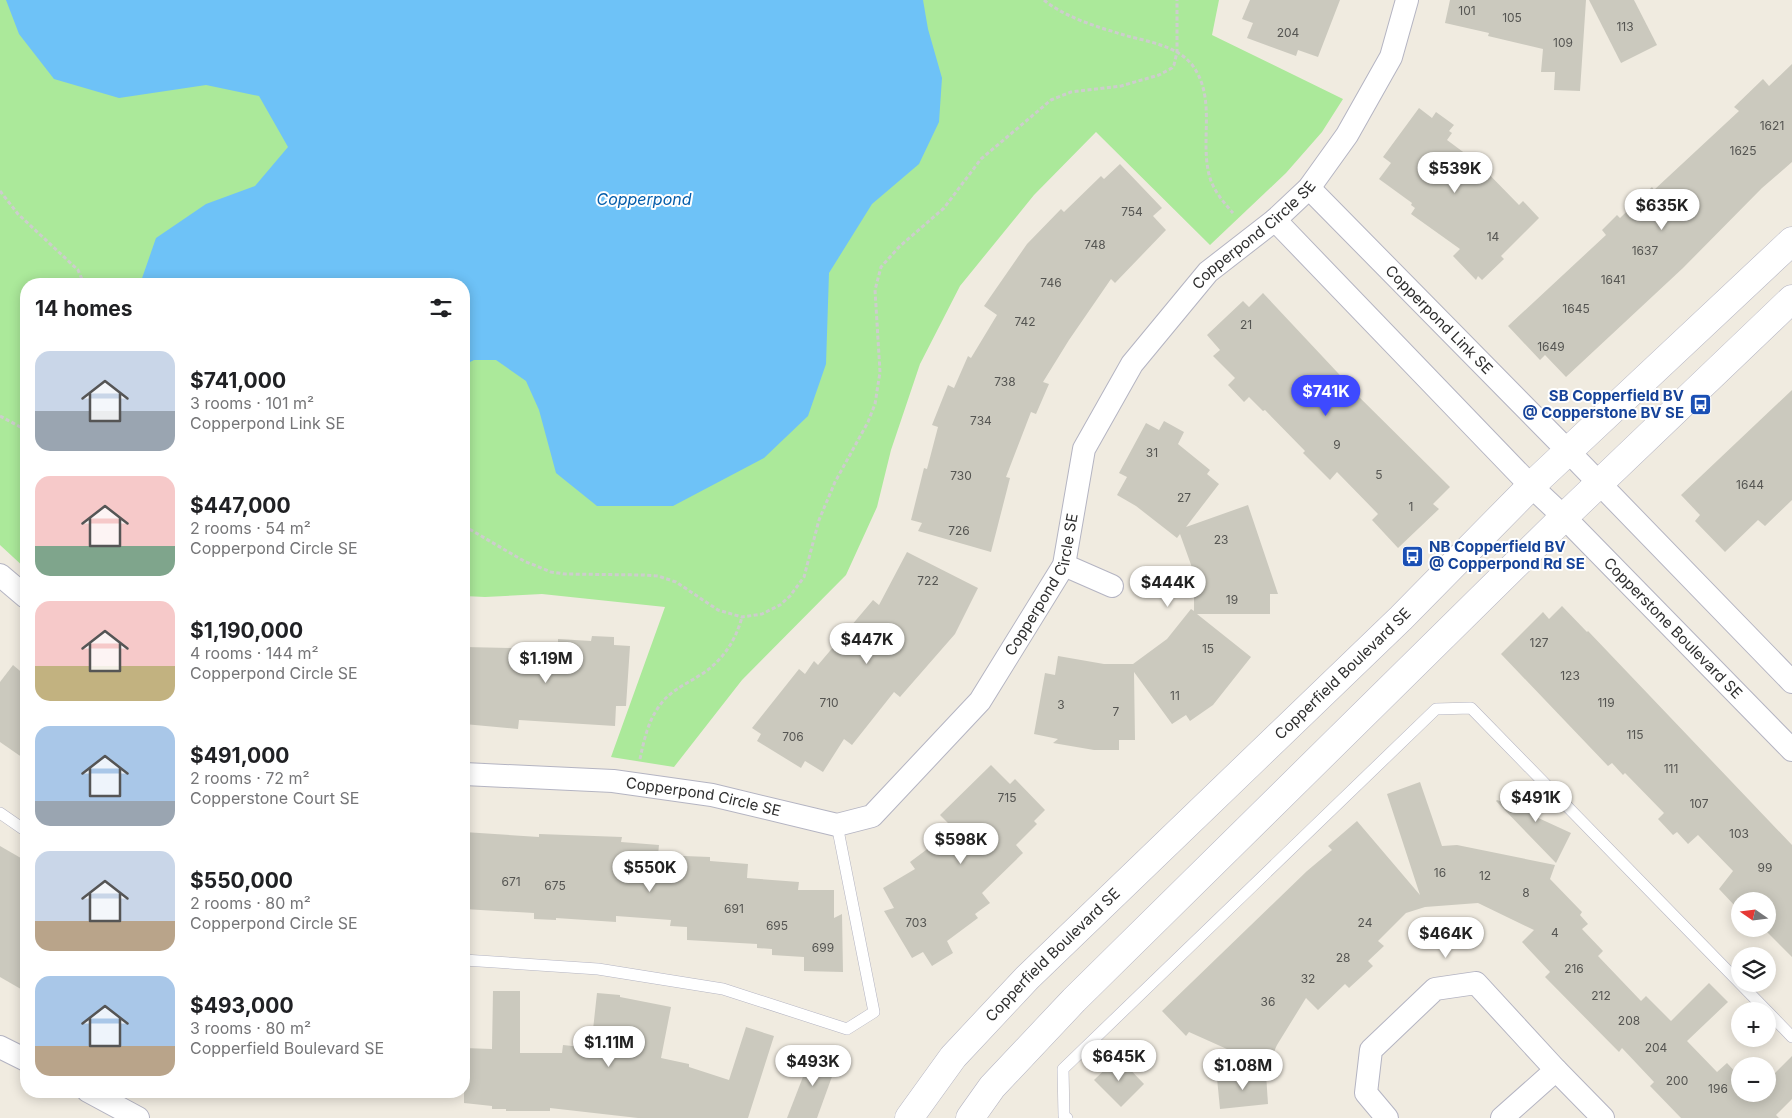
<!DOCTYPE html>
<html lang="en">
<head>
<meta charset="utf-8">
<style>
  body { margin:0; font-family:Inter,sans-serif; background:#f2f2f2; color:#202124; height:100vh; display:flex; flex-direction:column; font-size:19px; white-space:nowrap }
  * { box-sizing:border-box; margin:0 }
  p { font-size:16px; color:#757577 }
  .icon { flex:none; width:28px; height:28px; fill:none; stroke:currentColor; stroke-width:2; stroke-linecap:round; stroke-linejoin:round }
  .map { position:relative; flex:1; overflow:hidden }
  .side { position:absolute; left:20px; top:278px; width:450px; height:820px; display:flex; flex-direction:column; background:#fff; border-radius:20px; box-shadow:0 2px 12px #0003 }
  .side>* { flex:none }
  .needle { width:32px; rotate:284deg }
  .fabs { position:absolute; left:1731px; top:892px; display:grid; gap:10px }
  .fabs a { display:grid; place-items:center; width:45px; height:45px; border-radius:50%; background:#fff; box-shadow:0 2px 12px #0003; font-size:25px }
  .price { position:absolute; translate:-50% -42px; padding:0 11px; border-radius:18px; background:#fff; color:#222; font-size:16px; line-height:32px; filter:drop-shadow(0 1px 2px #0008) }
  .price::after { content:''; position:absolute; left:50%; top:30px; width:15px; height:11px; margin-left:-8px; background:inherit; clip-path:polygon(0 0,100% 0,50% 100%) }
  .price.on { background:#3e4aff; color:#fff }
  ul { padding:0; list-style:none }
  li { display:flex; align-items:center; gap:15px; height:125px; padding:0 15px }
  li span { display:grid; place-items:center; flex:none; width:140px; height:100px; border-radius:15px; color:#555 }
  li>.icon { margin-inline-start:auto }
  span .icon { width:60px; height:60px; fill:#fffc; stroke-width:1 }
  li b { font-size:21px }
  h2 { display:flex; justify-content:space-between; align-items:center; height:60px; padding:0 15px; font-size:21px }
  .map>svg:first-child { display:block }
</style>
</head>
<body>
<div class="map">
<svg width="1792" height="1118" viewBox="0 0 1792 1118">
  <rect width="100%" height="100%" fill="#f0ebe0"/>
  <!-- green -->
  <path fill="#abe99a" d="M0,0H1219L1212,35L1343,99L1322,132L1286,173L1210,245L1096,132L1034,195L960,286L920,364L891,450L877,507L846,575L742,680L674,767L611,757L665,607L542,594L485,597L464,596V284H26V569L0,545Z"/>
  <!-- water -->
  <path fill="#6ec2f7" d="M6,0H923L928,29L942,78L939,122L919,164L872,204L829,273L826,364L808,416L764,458L673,506H597L556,473L539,410L526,381L496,360H474L464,365V284H140L156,238L206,204L255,186L288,147L259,96L206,85L119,98L54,79L19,34Z"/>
  <!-- building -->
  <g fill="#cbc9be">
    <path d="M1250,0H1340L1318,57L1298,50L1296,56L1247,38L1253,23L1242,19Z"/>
    <path d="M1450,0H1586L1580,91L1554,90L1555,72H1541L1543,49L1488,36L1489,33L1445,23Z"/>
    <path d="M1589,0H1634L1657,45L1621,63Z"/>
    <path d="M1792,64V162L1762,188L1683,268L1566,377L1545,355L1540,360L1508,326L1606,235L1602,230L1617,215L1620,218L1652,187L1654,190L1739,111L1734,107L1763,79L1769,86Z"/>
    <path d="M1419,108L1432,118L1436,112L1454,125L1449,131L1452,133L1447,140L1478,163L1519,205L1523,201L1539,218L1501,256L1504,259L1482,280L1478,276L1476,280L1453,256L1460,249L1411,214L1415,208L1411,205L1412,203L1379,179L1391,163L1383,157Z"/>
    <path d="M1120,164L1162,208L1153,216L1166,230L1115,283L1111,279L1069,340L1043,382L1049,384L1036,414L1031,412L1006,477L1010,478L991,552L918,531L922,523L911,520L924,468L927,469L938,427L932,425L948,385L954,388L968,356L971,358L997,315L984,306L1027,244L1061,209L1064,212L1101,176L1104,179Z"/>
    <path d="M1263,293L1352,388L1351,389L1450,487L1433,504L1439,509L1398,548L1372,520L1378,514L1337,472L1330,480L1303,453L1305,451L1265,410L1263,411L1249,397L1244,402L1228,385L1235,378L1213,356L1220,350L1207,335L1243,301L1249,307Z"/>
    <path d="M1792,390V500L1765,526L1758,520L1725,552L1695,521L1700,515L1681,495Z"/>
    <path d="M1164,421L1184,432L1178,444L1210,470L1207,474L1219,484L1186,527L1248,505L1278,594H1270V614H1197L1251,657L1213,705L1190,721L1186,715L1172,724L1134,672L1135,740H1119V750H1094L1053,743L1058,739L1034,734L1045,673L1055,675L1058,656L1104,664H1133L1167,639L1191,609L1194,611V573L1180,534L1177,538L1136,506L1117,495L1127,477L1119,473L1146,423L1159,430Z"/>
    <path d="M907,552L978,588L955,634L900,697L894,692L852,745L844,739L823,772L805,761L801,768L757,741L761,734L752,728L799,669L805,674L814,661L818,665L873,600L879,605Z"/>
    <path d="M1562,606L1587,632L1588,631L1792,845V957L1764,929H1768V901H1740V904L1738,902L1735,906L1719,889L1733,871L1698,835L1688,844L1677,832L1673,835L1658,819L1664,813L1625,773L1623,775L1612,763L1608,766L1501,654L1543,612L1549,619Z"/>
    <path d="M592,636L614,637V645L630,646L626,706H616L615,726L519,720L518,729L464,724V647L558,649V639L591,641Z"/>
    <path d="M13,665L26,676V760L0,742V682Z"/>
    <path d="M991,765L1010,784L1015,779L1045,810L1034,821L1037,824L1016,845L1023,853L982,893L990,903L975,914L978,918L947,941L953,953L932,966L923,952L912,958L884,911L894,908L883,888L915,869L910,862L954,829L940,815Z"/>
    <path d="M1420,782L1442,846L1457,845L1555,865L1550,879L1582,912L1580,915L1588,924L1582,929L1603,951L1598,956L1641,1001L1646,996L1671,1021L1709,983L1728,1002L1687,1041L1717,1072L1727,1063L1740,1077V1094H1768V1080L1792,1056V1099L1776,1115L1779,1118H1681L1650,1086L1654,1082L1622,1048L1619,1052L1545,977L1550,972L1522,942L1534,930L1478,903L1425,907L1406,913L1378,941L1384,946L1368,961L1373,966L1349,988L1345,984L1318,1010L1306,998L1277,1045L1267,1067L1189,1032L1186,1036L1162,1011L1307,871L1332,850L1328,846L1357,821L1420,895L1387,794Z"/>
    <path d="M1522,786L1544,807L1534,816L1571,833L1556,863L1496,801L1497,800L1505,803Z"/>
    <path d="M464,832L539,837V834L622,837L621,842L659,845L658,855L710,857V861L748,864L747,878L799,882L798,890H834V918L842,914L843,972L804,971V957L772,955V949L757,948V944L687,940V927L670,926L671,920L616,916V922L556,918V920L534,919V913L464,909Z"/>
    <path d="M0,846L26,861V992L0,977Z"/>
    <path d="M493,991H520V1053H562L563,1045L591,1048L597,993L620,995V997L671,1007L661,1058L689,1064V1067L729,1080L746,1027L774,1036L748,1118H638L550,1108V1111H506V1109H492V1106L464,1103V1048L492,1049Z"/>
    <path d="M813,1051L838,1060L817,1118H787Z"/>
    <path d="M1118,1057L1144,1084L1121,1107L1094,1080Z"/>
    <path d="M1266,1074L1268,1104L1220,1109L1217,1078Z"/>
  </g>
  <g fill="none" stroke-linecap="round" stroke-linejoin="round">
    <defs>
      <g id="lane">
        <path d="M0,813L26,831"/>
        <path d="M464,960L598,969L723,989L847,1029L874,1012L837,825"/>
        <path d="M1768,1012L1792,1037"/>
        <path d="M1067,1118L1064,1116L1063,1069L1436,709L1471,708L1767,1011"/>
      </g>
      <g id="street">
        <path id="s1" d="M1309,188L1568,451L1792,682"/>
        <path id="s2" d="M1275,220L1531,486L1564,517L1792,750"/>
        <path d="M1064,565L1112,586"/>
        <path d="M0,575L26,597"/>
        <path id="s3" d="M464,774L613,781L712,795L837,825L872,816L980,701L1064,565L1084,449L1132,364L1208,272L1275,220L1309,188L1347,135L1391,57L1407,0"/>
        <path d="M0,1047L26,1060"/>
        <path d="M88,1091L138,1118"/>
        <path d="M1387,1118L1366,1093L1371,1050L1435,989L1476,983L1556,1070"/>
        <path d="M1502,1118L1556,1070L1603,1118"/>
      </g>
      <g id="secondary">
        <path id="s4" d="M909,1118L953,1057L1027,978L1401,618L1531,486L1792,241"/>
        <path d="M970,1118L992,1087L1074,1000L1564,517L1792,299"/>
      </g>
    </defs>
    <!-- lane casing -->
    <use href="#lane" stroke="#b4b4c2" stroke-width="12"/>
    <!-- street casing -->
    <use href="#street" stroke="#b4b4c2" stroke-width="24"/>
    <!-- secondary casing -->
    <use href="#secondary" stroke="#b4b4c2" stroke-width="29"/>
    <!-- path -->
    <g stroke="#cdcdcd" stroke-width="3" stroke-dasharray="4 2.5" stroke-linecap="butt">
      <path d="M1044,0C1066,18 1098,27 1124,35C1148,42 1177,45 1193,66C1217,100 1199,141 1210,178C1214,191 1224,203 1233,213"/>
      <path d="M0,191L18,214L78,270L84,284"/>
      <path d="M0,416L26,430"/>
      <path d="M464,526L524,561L551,572L565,574L644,575L658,576L676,582L718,610L742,617L762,614L780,605L790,596L804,577L819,520L835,482L868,422L875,404L880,372L875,290L881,267L899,247L944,208L981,159L1051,100L1071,92L1121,86L1159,75L1172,68L1174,65L1177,52V0"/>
      <path d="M640,759C644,740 648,721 660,705C669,692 684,685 697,677C720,664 735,643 742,617"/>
    </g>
    <!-- lane -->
    <use href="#lane" stroke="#fff" stroke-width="11"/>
    <!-- street -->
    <use href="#street" stroke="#fff" stroke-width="22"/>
    <!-- secondary -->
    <use href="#secondary" stroke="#fff" stroke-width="28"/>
  </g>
  <!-- icons -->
  <defs>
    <symbol id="bus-square" viewBox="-11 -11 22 22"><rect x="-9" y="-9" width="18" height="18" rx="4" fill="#1a4fb4" stroke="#fff"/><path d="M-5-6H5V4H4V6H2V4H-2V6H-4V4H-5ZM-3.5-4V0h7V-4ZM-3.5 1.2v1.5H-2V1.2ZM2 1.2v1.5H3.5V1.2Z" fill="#fff"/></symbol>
  </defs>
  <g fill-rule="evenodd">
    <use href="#bus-square" x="1688" y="392" width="25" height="25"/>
    <use href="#bus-square" x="1400" y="544" width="25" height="25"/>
  </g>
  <g text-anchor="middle" stroke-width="4" stroke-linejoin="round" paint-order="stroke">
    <!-- number labels -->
    <g font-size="12" fill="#555552">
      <text x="1467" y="15">101</text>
      <text x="1512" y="22">105</text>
      <text x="1625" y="31">113</text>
      <text x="1288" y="37">204</text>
      <text x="1563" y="47">109</text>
      <text x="1772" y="130">1621</text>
      <text x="1743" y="155">1625</text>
      <text x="1132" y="216">754</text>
      <text x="1493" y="241">14</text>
      <text x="1095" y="249">748</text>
      <text x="1645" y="255">1637</text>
      <text x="1613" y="284">1641</text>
      <text x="1051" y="287">746</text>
      <text x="1576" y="313">1645</text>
      <text x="1025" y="326">742</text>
      <text x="1246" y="329">21</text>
      <text x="1551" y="351">1649</text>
      <text x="1005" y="386">738</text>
      <text x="981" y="425">734</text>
      <text x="1337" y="449">9</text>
      <text x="1152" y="457">31</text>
      <text x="1379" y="479">5</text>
      <text x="961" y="480">730</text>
      <text x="1750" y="489">1644</text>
      <text x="1184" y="502">27</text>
      <text x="1411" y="511">1</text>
      <text x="959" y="535">726</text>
      <text x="1221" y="544">23</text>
      <text x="928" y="585">722</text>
      <text x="1232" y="604">19</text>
      <text x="1539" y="647">127</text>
      <text x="1208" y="653">15</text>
      <text x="1570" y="680">123</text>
      <text x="1175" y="700">11</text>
      <text x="829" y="707">710</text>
      <text x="1606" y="707">119</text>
      <text x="1061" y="709">3</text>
      <text x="1116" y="716">7</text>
      <text x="1635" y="739">115</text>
      <text x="793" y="741">706</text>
      <text x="1671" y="773">111</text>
      <text x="1007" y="802">715</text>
      <text x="1699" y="808">107</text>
      <text x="1739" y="838">103</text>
      <text x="1765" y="872">99</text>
      <text x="1440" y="877">16</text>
      <text x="1485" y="880">12</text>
      <text x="511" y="886">671</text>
      <text x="555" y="890">675</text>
      <text x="1526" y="897">8</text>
      <text x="734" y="913">691</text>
      <text x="916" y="927">703</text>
      <text x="1365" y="927">24</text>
      <text x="777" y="930">695</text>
      <text x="1555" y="937">4</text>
      <text x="823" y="952">699</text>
      <text x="1343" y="962">28</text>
      <text x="1574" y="973">216</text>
      <text x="1308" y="983">32</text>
      <text x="1601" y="1000">212</text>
      <text x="1268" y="1006">36</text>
      <text x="1629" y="1025">208</text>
      <text x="1656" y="1052">204</text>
      <text x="1677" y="1085">200</text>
      <text x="1718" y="1093">196</text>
    </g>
    <!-- street labels -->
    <g font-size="15" fill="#2e2e2e" stroke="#fff">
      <text dy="5" stroke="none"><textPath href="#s3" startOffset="1125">Copperpond Circle SE</textPath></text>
      <text dy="5" stroke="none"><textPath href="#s1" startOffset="185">Copperpond Link SE</textPath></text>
      <text dy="5" stroke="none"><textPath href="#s3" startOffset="705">Copperpond Circle SE</textPath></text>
      <text dy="5" stroke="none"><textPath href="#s2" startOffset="570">Copperstone Boulevard SE</textPath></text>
      <text dy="5" stroke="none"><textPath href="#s4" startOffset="622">Copperfield Boulevard SE</textPath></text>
      <text dy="5" stroke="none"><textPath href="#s3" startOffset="241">Copperpond Circle SE</textPath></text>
      <text dy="5" stroke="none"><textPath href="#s4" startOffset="218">Copperfield Boulevard SE</textPath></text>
    </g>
    <!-- transit labels -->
    <g font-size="15" font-weight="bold" fill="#164399" stroke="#fff" text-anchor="end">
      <text x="1684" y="401">SB Copperfield BV<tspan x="1684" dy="17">@ Copperstone BV SE</tspan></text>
      <text x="1429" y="552" text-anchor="start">NB Copperfield BV<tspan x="1429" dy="17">@ Copperpond Rd SE</tspan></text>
    </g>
    <!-- water labels -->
    <g font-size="16" font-style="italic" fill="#055eab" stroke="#fff">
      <text x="644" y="205">Copperpond</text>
    </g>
  </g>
</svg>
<div class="fabs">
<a><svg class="needle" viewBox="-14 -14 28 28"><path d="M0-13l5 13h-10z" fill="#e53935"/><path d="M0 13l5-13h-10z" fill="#757577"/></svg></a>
<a><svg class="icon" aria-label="layers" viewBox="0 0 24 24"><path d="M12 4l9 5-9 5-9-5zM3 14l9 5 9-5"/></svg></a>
<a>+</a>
<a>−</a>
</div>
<b class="price" style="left:1455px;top:194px">$539K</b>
<b class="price" style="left:1662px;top:231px">$635K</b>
<b class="price on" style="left:1326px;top:417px">$741K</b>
<b class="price" style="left:1168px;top:608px">$444K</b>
<b class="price" style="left:867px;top:665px">$447K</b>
<b class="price" style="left:546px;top:684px">$1.19M</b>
<b class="price" style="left:1536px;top:823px">$491K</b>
<b class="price" style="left:961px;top:865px">$598K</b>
<b class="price" style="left:650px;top:893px">$550K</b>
<b class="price" style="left:1446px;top:959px">$464K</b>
<b class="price" style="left:609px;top:1068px">$1.11M</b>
<b class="price" style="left:1119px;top:1082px">$645K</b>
<b class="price" style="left:813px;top:1087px">$493K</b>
<b class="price" style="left:1243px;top:1091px">$1.08M</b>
<section class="side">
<h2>14 homes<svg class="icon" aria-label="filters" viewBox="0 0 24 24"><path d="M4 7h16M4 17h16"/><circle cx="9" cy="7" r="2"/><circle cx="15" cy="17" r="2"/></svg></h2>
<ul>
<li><span style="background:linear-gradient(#c9d6e8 60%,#9aa5b1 0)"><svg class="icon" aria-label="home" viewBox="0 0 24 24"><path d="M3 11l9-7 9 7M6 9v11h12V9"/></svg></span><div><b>$741,000</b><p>3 rooms · 101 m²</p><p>Copperpond Link SE</p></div></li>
<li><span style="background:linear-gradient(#f6c9c9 70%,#7fa58c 0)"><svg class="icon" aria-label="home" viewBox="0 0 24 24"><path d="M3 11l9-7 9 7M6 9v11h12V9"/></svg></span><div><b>$447,000</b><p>2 rooms · 54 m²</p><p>Copperpond Circle SE</p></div></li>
<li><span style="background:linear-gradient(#f6c9c9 65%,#c2b280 0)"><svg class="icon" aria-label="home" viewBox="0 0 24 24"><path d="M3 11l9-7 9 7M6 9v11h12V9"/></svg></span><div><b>$1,190,000</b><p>4 rooms · 144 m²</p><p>Copperpond Circle SE</p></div></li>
<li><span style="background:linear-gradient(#a9c7e8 75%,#9aa5b1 0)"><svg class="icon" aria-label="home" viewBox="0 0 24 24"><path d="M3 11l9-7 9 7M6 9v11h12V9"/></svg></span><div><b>$491,000</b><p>2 rooms · 72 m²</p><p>Copperstone Court SE</p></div></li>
<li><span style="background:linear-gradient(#c9d6e8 70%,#b9a48a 0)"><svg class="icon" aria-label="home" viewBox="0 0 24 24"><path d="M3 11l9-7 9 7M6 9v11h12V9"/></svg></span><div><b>$550,000</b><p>2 rooms · 80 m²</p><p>Copperpond Circle SE</p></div></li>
<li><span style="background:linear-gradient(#a9c7e8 70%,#b9a48a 0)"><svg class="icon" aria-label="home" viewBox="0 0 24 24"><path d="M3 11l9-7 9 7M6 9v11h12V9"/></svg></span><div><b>$493,000</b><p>3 rooms · 80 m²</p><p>Copperfield Boulevard SE</p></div></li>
</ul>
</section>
</div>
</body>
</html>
